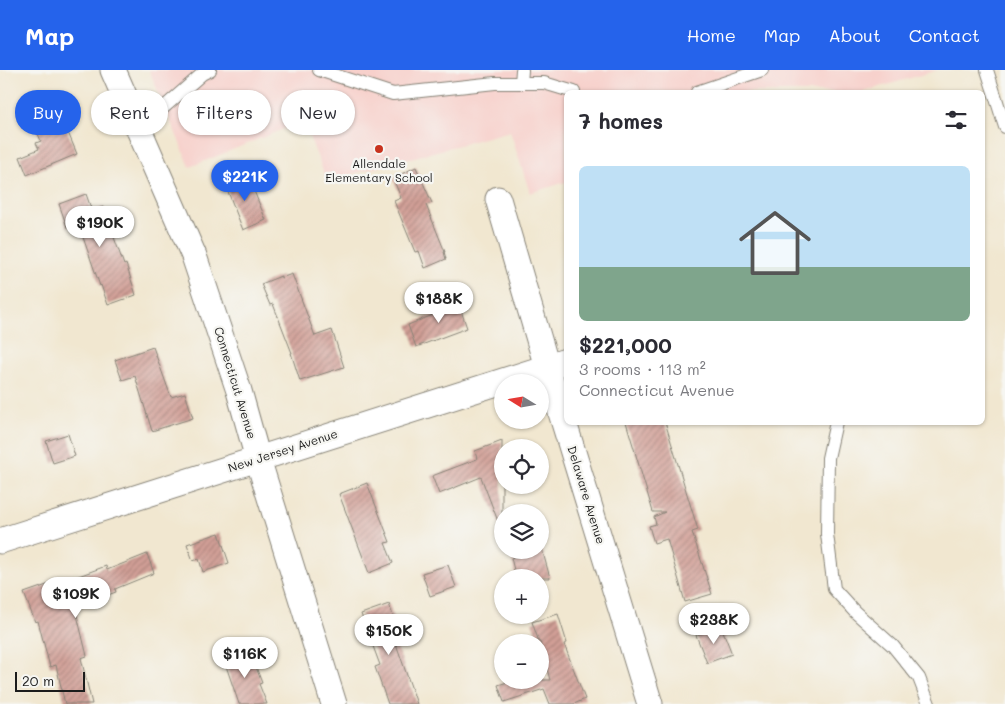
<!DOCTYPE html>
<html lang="en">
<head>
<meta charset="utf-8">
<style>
  body { margin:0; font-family:Mali,sans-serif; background:#f2f2f3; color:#2b2b33; height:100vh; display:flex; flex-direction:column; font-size:19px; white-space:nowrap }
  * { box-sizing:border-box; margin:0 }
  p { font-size:16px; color:#7c7c81 }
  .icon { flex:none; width:28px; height:28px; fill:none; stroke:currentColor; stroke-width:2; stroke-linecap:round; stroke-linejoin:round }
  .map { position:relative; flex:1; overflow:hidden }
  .sheet { position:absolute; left:564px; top:20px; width:421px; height:335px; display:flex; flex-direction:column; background:#fff; border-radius:8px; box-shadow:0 1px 4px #0004 }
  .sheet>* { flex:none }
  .banner { position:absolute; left:15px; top:20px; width:474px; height:45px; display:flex; gap:10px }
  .needle { width:32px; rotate:281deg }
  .tools { position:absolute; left:494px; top:304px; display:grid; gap:10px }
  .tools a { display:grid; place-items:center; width:55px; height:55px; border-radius:50%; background:#fff; box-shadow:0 1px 4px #0004; font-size:25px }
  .scale { position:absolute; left:15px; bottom:12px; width:70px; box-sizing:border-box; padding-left:5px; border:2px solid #1c1c1c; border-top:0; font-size:14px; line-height:18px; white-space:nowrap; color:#1c1c1c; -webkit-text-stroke:4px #f6f6f2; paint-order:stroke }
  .price { position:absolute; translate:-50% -42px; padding:0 11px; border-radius:18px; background:#fff; color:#222; font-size:16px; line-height:32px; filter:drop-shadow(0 1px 2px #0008) }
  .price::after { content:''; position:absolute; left:50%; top:30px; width:15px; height:11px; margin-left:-8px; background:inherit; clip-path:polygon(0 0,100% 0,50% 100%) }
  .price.active { background:#2563eb; color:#fff }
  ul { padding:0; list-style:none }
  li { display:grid; align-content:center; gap:10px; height:265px; padding:0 15px }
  li span { display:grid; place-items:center; height:155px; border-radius:8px; color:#555 }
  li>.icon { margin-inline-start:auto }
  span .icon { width:90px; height:90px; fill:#fffc; stroke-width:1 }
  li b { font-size:21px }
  h2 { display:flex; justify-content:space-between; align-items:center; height:60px; padding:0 15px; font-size:21px }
  .tag { padding:0 18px; border-radius:22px; background:#fff; box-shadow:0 1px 4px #0004; font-size:18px; line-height:45px }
  .tag.active { background:#2563eb; color:#fff }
  header { display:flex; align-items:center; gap:30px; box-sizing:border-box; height:70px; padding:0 25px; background:#2563eb; color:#fff }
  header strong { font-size:24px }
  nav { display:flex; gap:28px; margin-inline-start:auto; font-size:18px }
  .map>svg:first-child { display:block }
</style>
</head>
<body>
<header>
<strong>Map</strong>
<nav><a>Home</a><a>Map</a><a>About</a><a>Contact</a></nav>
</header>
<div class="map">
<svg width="1005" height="634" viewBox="0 0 1005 634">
  <defs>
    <pattern id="building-hatch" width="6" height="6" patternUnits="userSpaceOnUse" patternTransform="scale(1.25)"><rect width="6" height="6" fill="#d19f96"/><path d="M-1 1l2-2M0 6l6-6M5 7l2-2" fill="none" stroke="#a9817a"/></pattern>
  </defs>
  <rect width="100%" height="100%" fill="#f6f6f2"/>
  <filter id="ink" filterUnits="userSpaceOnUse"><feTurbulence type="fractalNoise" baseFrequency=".02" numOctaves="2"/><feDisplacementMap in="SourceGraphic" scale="10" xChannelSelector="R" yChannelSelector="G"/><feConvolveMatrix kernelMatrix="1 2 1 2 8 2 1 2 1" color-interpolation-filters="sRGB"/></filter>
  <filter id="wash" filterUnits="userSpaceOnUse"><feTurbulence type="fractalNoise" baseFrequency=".0096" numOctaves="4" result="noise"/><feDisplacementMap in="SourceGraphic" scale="20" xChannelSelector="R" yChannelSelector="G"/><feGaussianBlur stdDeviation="1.12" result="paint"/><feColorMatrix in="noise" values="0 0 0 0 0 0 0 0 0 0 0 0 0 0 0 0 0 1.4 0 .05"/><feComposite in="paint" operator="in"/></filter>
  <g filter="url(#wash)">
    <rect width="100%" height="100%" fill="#f1e7d0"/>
    <!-- built -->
    <path fill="#f7d0cb" d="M149,0H938L863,22H566V112L530,123L510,61L327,111L303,51L190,97Z"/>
    <g id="blocks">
      <!-- building -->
      <g fill="url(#building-hatch)">
        <path d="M57,36L77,84L27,105L20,87L39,79L36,73L41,71L31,47Z"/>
        <path d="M416,97L432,133L426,135L445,182H444L446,189L425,198L419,181L415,182L394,131L401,128L393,108Z"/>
        <path d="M247,104L266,150L243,160L225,114Z"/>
        <path d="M86,124L92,141L103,137L124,195L126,194L136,225L108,235L101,215L100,216L78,153L67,157L59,134Z"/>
        <path d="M292,204L315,266L332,260L344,297L300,311L291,283H292L273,234L270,235L261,214L281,206V208Z"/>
        <path d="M457,229L467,258L416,277L408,255L433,245L431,240Z"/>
        <path d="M153,277L171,327L185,323L193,348L152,361L135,306L122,310L115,290Z"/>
        <path d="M626,352H665L698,460L692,462L712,524L685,532L667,469L654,473L649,456L656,454L654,447L665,442H653Z"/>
        <path d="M68,364L75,386L53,393L46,371Z"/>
        <path d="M502,371V459H501L481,407L439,424L432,406L477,389L475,381Z"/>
        <path d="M367,413L390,472L385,473L393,493L369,503L339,424Z"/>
        <path d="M219,463L229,493L203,502L199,489L193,491L187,474Z"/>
        <path d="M542,479L550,508H516L511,488Z"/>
        <path d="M147,484L154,503L115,519L116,522L75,537L87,586L81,588L92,634H65L56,595L50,597L38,551L35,552L24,523L64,509L65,511L106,496L107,500Z"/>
        <path d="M448,495L456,517L430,526L422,503Z"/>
        <path d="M389,534L401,569L395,571L417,634H388L375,597L380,595L361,544Z"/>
        <path d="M558,544L567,573L564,574L585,629L574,634H550L544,619L504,632L498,615L514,610H550L540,572H539L532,552Z"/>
        <path d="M721,556L732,584L707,593L696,565Z"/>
        <path d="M250,581L262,613L259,614L267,634H239L224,590Z"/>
      </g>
    </g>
  </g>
  <g filter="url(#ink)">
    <use href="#blocks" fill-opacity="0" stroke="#868276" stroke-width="1"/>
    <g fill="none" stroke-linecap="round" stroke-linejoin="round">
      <defs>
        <g id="service">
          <path d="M319,0L393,24L495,13H544L574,22"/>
          <path d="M987,0L1005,57"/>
          <path d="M521,13L522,0"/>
          <path d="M697,22L762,0"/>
          <path d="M138,60L202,4L210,0"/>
          <path d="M836,352L828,388L827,464L834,519L855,542L893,576L919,608L929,634"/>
        </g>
        <g id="minor">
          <path d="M113,0L194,186L239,321L258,389L334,634"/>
          <path d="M498,129L547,297L650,634"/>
          <path d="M0,471L566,291"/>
        </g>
      </defs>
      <!-- service casing -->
      <use href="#service" stroke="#868276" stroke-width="14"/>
      <!-- minor casing -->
      <use href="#minor" stroke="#868276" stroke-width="27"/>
      <!-- service -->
      <use href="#service" stroke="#fff" stroke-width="12"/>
      <!-- minor -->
      <use href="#minor" stroke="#fff" stroke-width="25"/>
    </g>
  </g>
  <!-- markers -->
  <circle fill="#c8321e" stroke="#f6f6f2" stroke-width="2" cx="379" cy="79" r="5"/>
  <g text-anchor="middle" stroke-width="4.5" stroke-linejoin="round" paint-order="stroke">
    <!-- poi labels -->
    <g font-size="12" fill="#1c1c1c" stroke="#f6f6f2">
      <text x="379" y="98">Allendale<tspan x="379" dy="14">Elementary School</tspan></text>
    </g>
    <!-- street labels -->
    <g font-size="12" fill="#1c1c1c" stroke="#f6f6f2">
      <text transform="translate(235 313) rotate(73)" y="4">Connecticut Avenue</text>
      <text transform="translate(283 381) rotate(-18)" y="4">New Jersey Avenue</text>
      <text transform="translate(586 425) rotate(73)" y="4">Delaware Avenue</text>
    </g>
  </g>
</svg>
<div class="tools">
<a><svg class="needle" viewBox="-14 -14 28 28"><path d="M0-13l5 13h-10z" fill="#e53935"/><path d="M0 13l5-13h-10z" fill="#7c7c81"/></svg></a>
<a><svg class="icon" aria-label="locate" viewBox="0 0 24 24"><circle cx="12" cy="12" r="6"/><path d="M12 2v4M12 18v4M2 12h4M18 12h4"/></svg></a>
<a><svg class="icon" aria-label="layers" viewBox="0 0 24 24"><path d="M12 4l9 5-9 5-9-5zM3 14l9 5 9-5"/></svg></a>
<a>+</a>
<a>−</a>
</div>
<div class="scale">20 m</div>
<b class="price active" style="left:245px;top:132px">$221K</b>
<b class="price" style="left:100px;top:178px">$190K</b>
<b class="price" style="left:439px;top:254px">$188K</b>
<b class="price" style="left:76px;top:549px">$109K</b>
<b class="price" style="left:714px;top:575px">$238K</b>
<b class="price" style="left:389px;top:586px">$150K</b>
<b class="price" style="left:245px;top:609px">$116K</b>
<div class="banner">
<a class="tag active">Buy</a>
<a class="tag">Rent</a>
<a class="tag">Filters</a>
<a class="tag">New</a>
</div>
<section class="sheet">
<h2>7 homes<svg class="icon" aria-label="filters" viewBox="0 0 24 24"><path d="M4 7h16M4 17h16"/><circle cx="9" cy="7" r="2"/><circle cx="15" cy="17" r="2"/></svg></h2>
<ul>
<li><span style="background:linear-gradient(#bfe0f5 65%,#7fa58c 0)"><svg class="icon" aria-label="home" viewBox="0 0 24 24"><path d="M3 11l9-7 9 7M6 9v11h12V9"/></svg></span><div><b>$221,000</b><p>3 rooms · 113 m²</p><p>Connecticut Avenue</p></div></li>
</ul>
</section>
</div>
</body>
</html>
